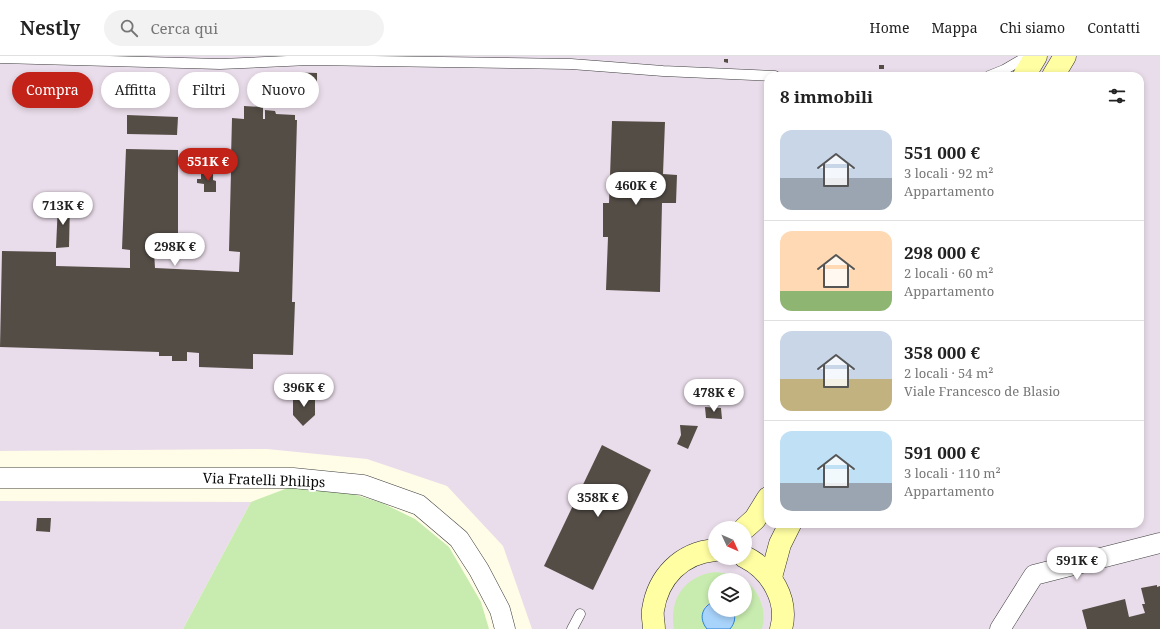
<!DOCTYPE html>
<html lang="it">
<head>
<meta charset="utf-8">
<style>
  body { margin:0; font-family:"Noto Serif",serif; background:#f2f2f2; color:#222; height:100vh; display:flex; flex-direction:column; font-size:15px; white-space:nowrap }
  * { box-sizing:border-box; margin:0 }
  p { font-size:13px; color:#767676 }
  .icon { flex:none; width:22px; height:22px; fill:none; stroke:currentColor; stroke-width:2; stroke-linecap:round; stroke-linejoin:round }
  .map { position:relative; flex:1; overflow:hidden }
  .drawer { position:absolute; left:764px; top:16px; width:380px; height:456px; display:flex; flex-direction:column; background:#fff; border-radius:12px; box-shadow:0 2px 6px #0003 }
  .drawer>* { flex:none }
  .top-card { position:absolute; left:12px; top:16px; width:380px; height:36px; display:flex; gap:8px }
  .needle { width:26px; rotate:134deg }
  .controls { position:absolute; left:708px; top:465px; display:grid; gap:8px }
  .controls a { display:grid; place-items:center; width:44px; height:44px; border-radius:50%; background:#fff; box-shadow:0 2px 6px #0003; font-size:20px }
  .price { position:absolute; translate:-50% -34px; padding:0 9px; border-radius:14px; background:#fff; color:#222; font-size:13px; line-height:26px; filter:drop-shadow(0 1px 2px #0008) }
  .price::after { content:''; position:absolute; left:50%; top:24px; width:12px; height:9px; margin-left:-6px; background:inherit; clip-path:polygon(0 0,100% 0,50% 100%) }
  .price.on { background:#c32219; color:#fff }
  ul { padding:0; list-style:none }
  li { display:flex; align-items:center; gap:12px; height:100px; padding:0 16px }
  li+li { border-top:1px solid #e0e0e0 }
  li span { display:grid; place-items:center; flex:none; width:112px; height:80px; border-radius:12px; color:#555 }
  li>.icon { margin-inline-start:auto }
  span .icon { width:48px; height:48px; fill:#fffc; stroke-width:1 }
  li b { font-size:17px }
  h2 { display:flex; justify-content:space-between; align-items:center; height:48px; padding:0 16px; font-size:17px }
  .pill { padding:0 14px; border-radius:18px; background:#fff; box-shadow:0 2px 6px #0003; font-size:14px; line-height:36px }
  .pill.on { background:#c32219; color:#fff }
  header { display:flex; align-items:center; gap:24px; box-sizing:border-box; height:56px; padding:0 20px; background:#fff; border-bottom:1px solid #e0e0e0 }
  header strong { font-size:19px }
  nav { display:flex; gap:22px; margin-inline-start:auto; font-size:14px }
  .search { width:280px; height:36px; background:#f2f2f2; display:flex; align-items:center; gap:10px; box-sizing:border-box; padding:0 14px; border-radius:22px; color:#767676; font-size:15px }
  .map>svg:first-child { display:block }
</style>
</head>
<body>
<header>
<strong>Nestly</strong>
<div class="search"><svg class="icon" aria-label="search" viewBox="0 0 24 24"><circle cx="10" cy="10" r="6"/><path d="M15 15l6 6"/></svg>Cerca qui</div>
<nav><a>Home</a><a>Mappa</a><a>Chi siamo</a><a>Contatti</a></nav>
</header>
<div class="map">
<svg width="1160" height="573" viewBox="0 0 1160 573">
  <rect width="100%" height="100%" fill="#fffde7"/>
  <!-- industrial -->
  <g fill="#eaddeb" fill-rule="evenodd">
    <path d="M0,0H1160V573H532L503,490L447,430L367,403L267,393L0,395ZM768,20H1140V468H768ZM715,472H745V502H715ZM715,524H745V554H715Z"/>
    <path d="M0,445L251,446L183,573H0Z"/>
  </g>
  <!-- green -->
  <g fill="#c8ecaf">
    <path d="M293,430L343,435L382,447L415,463L449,491L481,546L489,573H183L251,446Z"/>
    <path d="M715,516L732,518L744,524H715V545L708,548L704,552L705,572L707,573H674C669,543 684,520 715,516Z"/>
    <path d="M745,524C760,536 767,555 762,573H730L734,558L733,554H745Z"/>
  </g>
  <!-- water -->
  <path fill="#a8d3fb" stroke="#2980d7" d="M715,545V554H733C736,561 735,567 730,573H707C698,562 702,550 715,545Z"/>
  <!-- building -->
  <g fill="#544d46">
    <path d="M724,3H728V7L724,6Z"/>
    <rect x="879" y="9" width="5" height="4"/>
    <path d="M282,16L317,17V29L281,27Z"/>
    <path d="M244,50L263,51V63H265V54L275,55L276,58L295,59V64H297L292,246H295L293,299L253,298V313L199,311V297L187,296V305H172V300H159V296L0,291L2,195L56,196V210L130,212V194L122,193L126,93L178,94V195H154L155,212L239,216L240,196L229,195L231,116H227V102H231L232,62L244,63Z"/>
    <path d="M127,59L178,61L177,79L127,78Z"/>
    <path d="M612,65L665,66L663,118L677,119L676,147H662L660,236L606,234L608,181H603V147H609Z"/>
    <path d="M201,115L213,116V124L216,125V136H204V128L197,127V123H201Z"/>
    <path d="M70,147L69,191L56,192L58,148Z"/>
    <path d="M305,334L315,344V359L303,370L293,359V343Z"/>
    <path d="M705,351L721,352L722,363L706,362Z"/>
    <path d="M680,369L698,370L688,393L677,388L681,379Z"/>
    <path d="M602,389L651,414L593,534L544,510Z"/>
    <path d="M37,462H51L50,476L36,475Z"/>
    <path d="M1157,529V531L1160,530V573H1087L1082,554L1125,543L1129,561L1145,557L1142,548H1145L1141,532Z"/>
  </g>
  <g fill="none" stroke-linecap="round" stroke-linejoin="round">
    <defs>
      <g id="lane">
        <path d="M0,2L220,8L309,4L571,8L663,15L775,20"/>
        <path d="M989,20L1004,14L1028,0"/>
        <path d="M572,573L580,558"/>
      </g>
      <g id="street">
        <path d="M0,422H293L363,429L419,449L459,483L479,514L500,554L505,573"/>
        <path d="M1000,573L1034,519L1160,487"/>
      </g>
      <g id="secondary">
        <path d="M1024,20L1036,0"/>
        <path d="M1053,20L1065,0"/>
        <path d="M745,472L755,463L768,442"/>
        <path d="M745,501C771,514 789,544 781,573"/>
        <path d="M771,521L780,488L790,468"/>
        <path d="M654,573C654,567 652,560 653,554C658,521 681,497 715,494"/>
      </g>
    </defs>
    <!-- lane casing -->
    <use href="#lane" stroke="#3d3d3d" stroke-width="11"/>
    <!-- street casing -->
    <use href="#street" stroke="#3d3d3d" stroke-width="21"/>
    <!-- secondary casing -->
    <use href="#secondary" stroke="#2c2c2c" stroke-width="23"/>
    <!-- lane -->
    <use href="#lane" stroke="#fff" stroke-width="10"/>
    <!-- street -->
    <use href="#street" stroke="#fff" stroke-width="20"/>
    <!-- secondary -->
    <use href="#secondary" stroke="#fffea2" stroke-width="22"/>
  </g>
  <g text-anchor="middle" stroke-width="4" stroke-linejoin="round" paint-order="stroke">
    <!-- street labels -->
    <g font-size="14" fill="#0a0a0a" stroke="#fff">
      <text transform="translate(264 424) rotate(2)" y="5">Via Fratelli Philips</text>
    </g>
  </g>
</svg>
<div class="controls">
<a><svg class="needle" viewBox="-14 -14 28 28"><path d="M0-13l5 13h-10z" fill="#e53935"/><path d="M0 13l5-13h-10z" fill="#767676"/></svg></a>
<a><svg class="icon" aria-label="layers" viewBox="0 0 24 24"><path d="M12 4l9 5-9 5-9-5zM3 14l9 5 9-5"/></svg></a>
</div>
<b class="price on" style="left:208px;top:126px">551K €</b>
<b class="price" style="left:636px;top:150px">460K €</b>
<b class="price" style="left:63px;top:170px">713K €</b>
<b class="price" style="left:175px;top:211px">298K €</b>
<b class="price" style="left:304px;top:352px">396K €</b>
<b class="price" style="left:714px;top:357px">478K €</b>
<b class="price" style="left:598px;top:462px">358K €</b>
<b class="price" style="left:1077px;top:525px">591K €</b>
<div class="top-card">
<a class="pill on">Compra</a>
<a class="pill">Affitta</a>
<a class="pill">Filtri</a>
<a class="pill">Nuovo</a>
</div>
<section class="drawer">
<h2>8 immobili<svg class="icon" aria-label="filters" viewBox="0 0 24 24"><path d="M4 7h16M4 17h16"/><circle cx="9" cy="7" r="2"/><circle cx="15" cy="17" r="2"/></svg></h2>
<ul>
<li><span style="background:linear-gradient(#c9d6e8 60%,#9aa5b1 0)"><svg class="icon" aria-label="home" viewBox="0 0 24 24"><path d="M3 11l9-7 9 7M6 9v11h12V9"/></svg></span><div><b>551 000 €</b><p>3 locali · 92 m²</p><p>Appartamento</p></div></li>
<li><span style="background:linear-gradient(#ffd9b3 75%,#8fb573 0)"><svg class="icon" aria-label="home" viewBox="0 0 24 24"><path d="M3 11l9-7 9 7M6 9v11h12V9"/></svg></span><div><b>298 000 €</b><p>2 locali · 60 m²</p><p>Appartamento</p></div></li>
<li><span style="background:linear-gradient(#c9d6e8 60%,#c2b280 0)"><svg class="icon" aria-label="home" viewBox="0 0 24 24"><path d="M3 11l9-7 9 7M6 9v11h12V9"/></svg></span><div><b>358 000 €</b><p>2 locali · 54 m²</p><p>Viale Francesco de Blasio</p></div></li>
<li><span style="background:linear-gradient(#bfe0f5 65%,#9aa5b1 0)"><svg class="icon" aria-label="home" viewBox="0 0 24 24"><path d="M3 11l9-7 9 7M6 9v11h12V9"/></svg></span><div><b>591 000 €</b><p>3 locali · 110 m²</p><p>Appartamento</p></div></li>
</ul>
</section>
</div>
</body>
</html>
